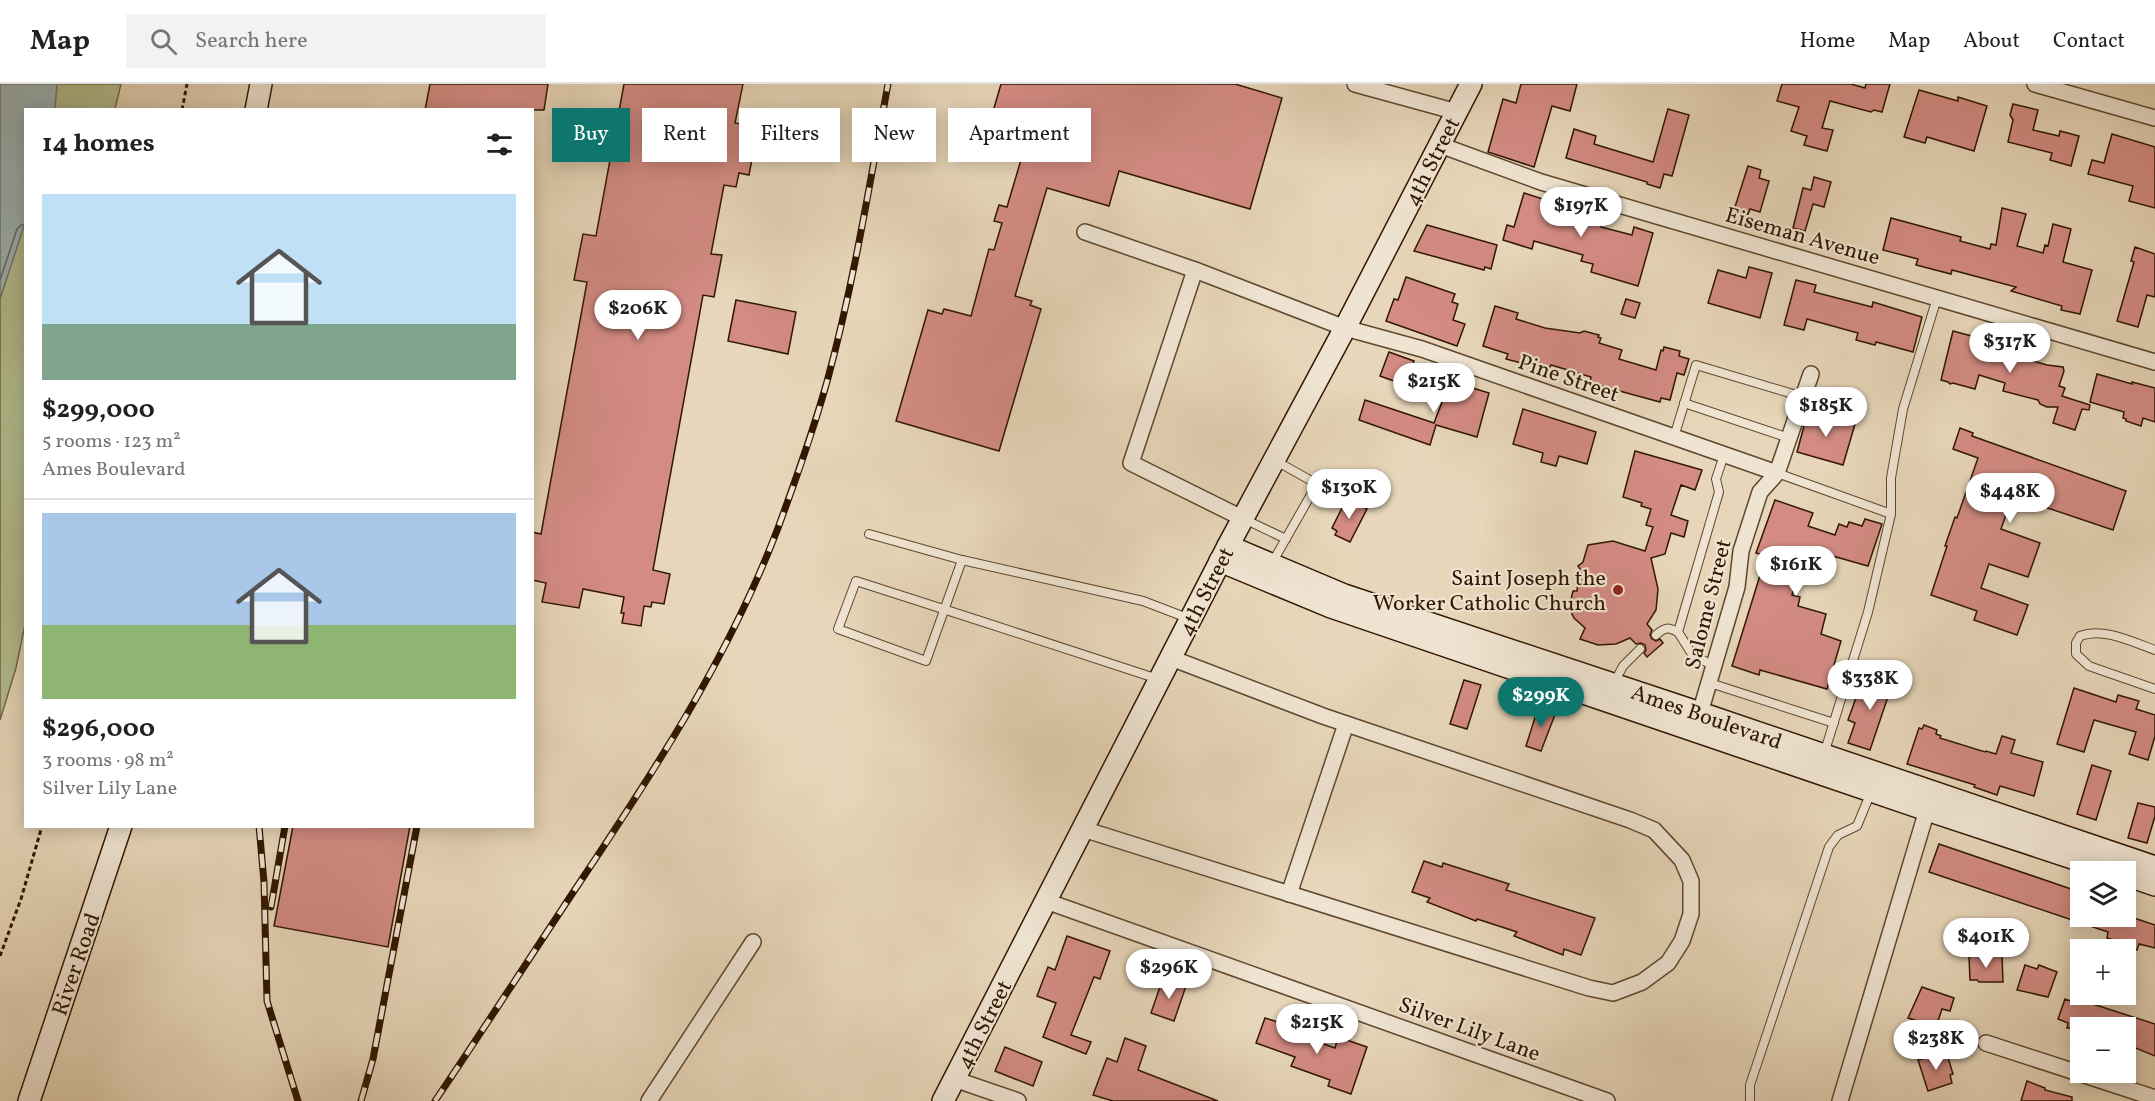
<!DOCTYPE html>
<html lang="en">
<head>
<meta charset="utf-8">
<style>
  body { margin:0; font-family:Vollkorn,serif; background:#f2f2f2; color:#202124; height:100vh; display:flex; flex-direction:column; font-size:22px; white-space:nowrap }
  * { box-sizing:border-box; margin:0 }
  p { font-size:20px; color:#757577 }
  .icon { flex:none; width:33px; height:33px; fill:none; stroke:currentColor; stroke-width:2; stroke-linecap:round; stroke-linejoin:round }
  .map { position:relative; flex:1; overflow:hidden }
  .details { position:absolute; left:24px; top:24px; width:510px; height:720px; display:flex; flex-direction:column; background:#fff; border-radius:0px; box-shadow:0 3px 15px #0003 }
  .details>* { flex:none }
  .guide { position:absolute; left:552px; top:24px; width:570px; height:54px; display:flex; gap:12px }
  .fabs { position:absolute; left:2070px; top:777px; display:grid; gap:12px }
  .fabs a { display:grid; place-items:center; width:66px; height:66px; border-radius:0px; background:#fff; box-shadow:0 3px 15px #0003; font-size:30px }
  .price { position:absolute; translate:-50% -51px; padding:0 14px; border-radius:21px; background:#fff; color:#222; font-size:20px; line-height:39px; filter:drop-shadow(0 2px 3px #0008) }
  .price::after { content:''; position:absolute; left:50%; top:36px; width:18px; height:14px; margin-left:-9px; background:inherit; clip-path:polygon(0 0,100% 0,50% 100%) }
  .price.selected { background:#0f766e; color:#fff }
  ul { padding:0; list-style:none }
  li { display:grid; align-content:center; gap:12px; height:318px; padding:0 18px }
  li+li { border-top:2px solid #e0e0e0 }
  li span { display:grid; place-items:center; height:186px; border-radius:0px; color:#555 }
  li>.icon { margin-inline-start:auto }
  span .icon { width:108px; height:108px; fill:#fffc; stroke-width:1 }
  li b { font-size:26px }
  h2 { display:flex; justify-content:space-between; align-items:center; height:72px; padding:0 18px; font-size:26px }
  .pill { padding:0 21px; border-radius:0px; background:#fff; box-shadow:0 3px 15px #0003; font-size:21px; line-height:54px }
  .pill.selected { background:#0f766e; color:#fff }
  header { display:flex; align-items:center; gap:36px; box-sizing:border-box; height:84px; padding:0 30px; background:#fff; border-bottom:2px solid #e0e0e0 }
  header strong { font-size:28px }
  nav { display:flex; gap:33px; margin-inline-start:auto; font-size:21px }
  .search { width:420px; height:54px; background:#f2f2f2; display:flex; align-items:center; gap:15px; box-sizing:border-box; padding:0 21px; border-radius:0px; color:#757577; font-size:22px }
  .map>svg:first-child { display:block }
</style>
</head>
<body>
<header>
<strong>Map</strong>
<div class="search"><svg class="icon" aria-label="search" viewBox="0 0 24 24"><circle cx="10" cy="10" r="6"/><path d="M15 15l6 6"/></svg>Search here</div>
<nav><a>Home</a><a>Map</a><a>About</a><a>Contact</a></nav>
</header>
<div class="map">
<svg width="2155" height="1017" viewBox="0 0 2155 1017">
  <rect width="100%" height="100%" fill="#e7d6b9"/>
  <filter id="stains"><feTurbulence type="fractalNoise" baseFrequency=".00333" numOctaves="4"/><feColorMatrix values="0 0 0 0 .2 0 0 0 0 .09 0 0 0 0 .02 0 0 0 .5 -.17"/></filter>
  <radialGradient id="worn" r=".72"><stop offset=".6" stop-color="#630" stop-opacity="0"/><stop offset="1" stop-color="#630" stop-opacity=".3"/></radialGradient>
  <!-- green -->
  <path fill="#b3be91" stroke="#726a48" stroke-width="1.5" d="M13,0H121L115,25L26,26V536L16,584L0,636V50Z"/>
  <!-- water -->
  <path fill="#9cb6bb" stroke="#717670" stroke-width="1.5" d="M0,0H57L55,25L26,26L25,139L0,215Z"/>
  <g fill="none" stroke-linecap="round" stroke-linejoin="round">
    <!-- shore -->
    <path stroke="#66665e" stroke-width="1.5" d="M0,196L17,145L21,141H26"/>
  </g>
  <!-- building -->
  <g fill="#d38b83" stroke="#311700" stroke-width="1.5">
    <path d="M430,0H548L544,26H425Z"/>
    <path d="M624,0H743L735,39L758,43L749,91L739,89L736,103L724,101L711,170L722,171L714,213L703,211L653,486L670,490L664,520L652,518L651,523L644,522L641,542L622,539L624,529H621L624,513L583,505L579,524L542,518L546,499L532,496V448L541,450L587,198L574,196L583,150L596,152Z"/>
    <path d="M1001,0H1235L1282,14L1250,125L1119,87L1109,122L1047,104L1015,212L1032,217L1030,221L1041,225L999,367L896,337L928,226L942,230L944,225L971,232L989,165L994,166L1002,139L994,137L999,121L1007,123L1026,59L987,48Z"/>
    <path d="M1521,0H1577L1570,27L1552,22L1534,83L1488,68L1503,15L1516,19Z"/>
    <path d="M1782,0H1851L1865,4L1866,0H1890L1882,28L1874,26L1871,28L1830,17L1822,44L1833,46L1827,67L1804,61L1807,52L1791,47L1799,23L1777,17Z"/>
    <path d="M1919,6L1958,17V13L1987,22L1974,67L1927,53L1925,59L1904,53Z"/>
    <path d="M2013,20L2038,26L2033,46L2059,52L2060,47L2079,52L2071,82L2050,76L2052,69L2008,58L2013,36L2010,31Z"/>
    <path d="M1668,25L1689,31L1672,92L1664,90L1660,104L1647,100V98L1566,74L1574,45L1596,52L1594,60L1653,78Z"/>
    <path d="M2112,50L2155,63V124L2129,117L2133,102L2088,90L2092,76L2104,79Z"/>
    <path d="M1748,82L1761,86L1759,94L1769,97L1760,128L1750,125L1748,130L1734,126Z"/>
    <path d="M1814,93L1831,98L1824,123L1813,120L1805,147L1793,144L1803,104L1811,106Z"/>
    <path d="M1524,109L1580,127V129L1603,135L1601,143L1632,151L1634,143L1653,149L1638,202L1591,188L1593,180L1581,177L1583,171L1534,157L1532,165L1503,156L1507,141L1514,143Z"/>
    <path d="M2002,124L2026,130L2017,162L2043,169L2045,161L2048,162L2053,140L2071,145L2063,178L2092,186L2080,230L2061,226L2062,222L2011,207L2016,203L1952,186L1951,190L1916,181L1918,175L1883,166L1891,134L1961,153L1960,157L1990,165L1991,160L1996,161Z"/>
    <path d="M1427,141L1497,161L1491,185L1485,183L1484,186L1414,167Z"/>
    <path d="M2135,163L2155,170V213L2147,211L2138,243L2117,237L2134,178L2131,177Z"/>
    <path d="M1749,183L1772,189L1760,234L1708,219L1718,186L1746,194Z"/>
    <path d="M1406,193L1455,210L1452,218L1458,220L1453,236L1465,240L1457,262L1386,237L1394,215L1398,216Z"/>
    <path d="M1796,196L1816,201L1814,208L1872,223L1873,218L1922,233L1913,268L1876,258L1875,261L1856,256L1858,249L1807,235L1804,246L1784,241Z"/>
    <path d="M1626,215L1640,219L1635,234L1621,230Z"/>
    <path d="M736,216L796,228L788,270L728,257Z"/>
    <path d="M1495,222L1518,229L1516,235L1545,244L1580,249L1584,247L1599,251L1598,253L1601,254L1599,259L1622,266L1619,275L1656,286L1661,266L1663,267L1664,263L1680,267L1679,272L1689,275L1684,291L1677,289L1670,316L1661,314L1660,318L1590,299L1591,293L1551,281L1550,283L1521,279L1506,275L1508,270L1483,262Z"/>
    <path d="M1953,247L2035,269L2033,277L2047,281L2063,283L2064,287L2059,302L2065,304L2062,312L2090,321L2089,326L2082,325L2075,346L2053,339L2058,323H2047L2040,320L2038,316L2003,307L2005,299L1979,291L1975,305L1953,299L1950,300L1948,298L1941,296Z"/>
    <path d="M1389,268L1414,277L1405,301L1380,292Z"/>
    <path d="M2097,290L2132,300V298L2155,304V338L2143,334L2141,342L2126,337V335L2123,334L2124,328L2090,318Z"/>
    <path d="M1445,292L1464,298L1463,301L1489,309L1477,353L1436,341L1430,361L1359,336L1365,316L1434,339L1444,313L1439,312Z"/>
    <path d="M1523,325L1596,348L1587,380L1559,372L1556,382L1541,378L1543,369L1513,360Z"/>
    <path d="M1811,328L1855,340L1843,381L1797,368L1807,331Z"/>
    <path d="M1960,344L1973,349L1972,352L2126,407L2113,446L2018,414L2014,424L2009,422L2001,445L2040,459L2028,493L1989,480L1981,504L2028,521L2017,551L1974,536L1977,527L1931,511L1947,462H1945L1955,433L1957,434L1978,374L1953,365Z"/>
    <path d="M1635,367L1702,386L1695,406L1681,401L1671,431L1688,437L1684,453L1671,449L1665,470L1651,474L1658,505L1656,526L1647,540L1652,546L1650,551L1652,555L1656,557L1660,555L1663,559L1647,573L1644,569L1646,566L1645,561L1641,559L1636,560L1630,554L1616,560L1598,561L1580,555L1585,544L1574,534L1569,524L1573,507H1577L1578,498L1583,490L1578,482L1583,478L1588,461L1613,457L1645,467L1653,443L1646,441L1651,425L1641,422L1642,419L1623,413Z"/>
    <path d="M1347,414L1367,425L1350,458L1335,451L1337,447L1332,444Z"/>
    <path d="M1775,416L1813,429L1808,442L1835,451L1839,440L1847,443L1849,438L1862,442L1865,435L1882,440L1868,482L1822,469L1815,489L1800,484L1792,511L1800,513L1798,522L1826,530L1821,550L1841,557L1827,605L1760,586L1759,591L1732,582L1766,472L1756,469Z"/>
    <path d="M1878,586L1895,592L1870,666L1848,659L1855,639L1848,636L1857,611L1868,615Z"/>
    <path d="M1464,596L1481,601L1467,645L1450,640Z"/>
    <path d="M2074,604L2116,618L2118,611L2139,617L2136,625L2155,631V652L2148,676L2129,670L2136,648L2094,636L2084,668L2057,660Z"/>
    <path d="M1539,621L1556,628L1541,667L1526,662Z"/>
    <path d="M1924,641L1937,646L1936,650L1941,652L1940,654L1985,668L1986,667L1996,670L2002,652L2015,656L2011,669L2043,678L2034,712L2000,702L1997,711L1974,703L1975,701L1907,680L1919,644L1922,645Z"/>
    <path d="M2092,681L2111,687L2096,736L2077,730Z"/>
    <path d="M2138,719L2155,723V732L2147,759L2128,754Z"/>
    <path d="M293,742H410L388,863L274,842Z"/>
    <path d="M1939,760L2080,808V832H2128L2155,841V864L2139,860L2137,866L2123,861L2124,859L2107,854L2108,848L1929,788Z"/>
    <path d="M1424,777L1442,783L1443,779L1509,800L1506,806L1595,834L1581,871L1564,865L1563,871L1514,852L1517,848L1477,835L1476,837L1427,818L1430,814L1412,808Z"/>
    <path d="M1067,852L1110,867L1100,895L1094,893L1071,951L1091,958L1086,970L1043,953L1056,919L1037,912L1048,883L1055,886Z"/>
    <path d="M2002,871L2003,898H1979L1977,896H1970L1969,872Z"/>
    <path d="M2025,881L2037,885L2039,881L2057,888L2048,913L2017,906Z"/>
    <path d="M1162,897L1173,901L1174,897L1186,902L1174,937L1151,929Z"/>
    <path d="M1922,903L1954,914L1950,927L1942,925L1936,943L1908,934Z"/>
    <path d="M2065,915L2076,919L2077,915L2155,940V972L2126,960V944H2067L2068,939L2058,935Z"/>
    <path d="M1265,934L1284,940L1282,945L1335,964L1338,953L1367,963L1351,1010L1328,1002L1330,996L1291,982L1295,973L1256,959Z"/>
    <path d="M1125,954L1146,962L1138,986L1218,1017H1113L1093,1011L1107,974L1117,978Z"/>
    <path d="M1005,963L1042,978L1033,1002L995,987Z"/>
    <path d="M1946,967L1953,990L1950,991L1952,999L1928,1007L1918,976Z"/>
    <path d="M2027,997L2045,1004V1006L2072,1013V1017H2021Z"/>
  </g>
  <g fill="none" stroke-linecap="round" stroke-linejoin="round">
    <defs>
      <g id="lane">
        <path d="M1684,319L1789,354"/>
        <path d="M1674,353L1696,281L1803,313"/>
        <path d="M1777,389L1891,430"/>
        <path d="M1244,435L1286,455"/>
        <path d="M869,450L962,476L926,577L838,545L856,497C957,529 1057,562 1158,595"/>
        <path d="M962,476L1143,517L1190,535"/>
        <path d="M1272,479L1317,400L1276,377"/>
        <path d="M1656,551C1665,543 1668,543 1678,548"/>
        <path d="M2155,566C2132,558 2104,543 2080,552L2076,559V570L2089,582L2155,605"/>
        <path d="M1715,583L1692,570L1678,548L1719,408L1716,395L1724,371"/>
        <path d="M1614,599L1623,582L1640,565"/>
        <path d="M1710,599L1834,639"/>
        <path d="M1824,670L1868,528L1891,430V394L1903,325L1937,214"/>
        <path d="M1750,1017V1001L1829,763L1838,751L1857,742L1871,708"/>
      </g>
      <g id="street">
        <path d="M1355,0L1457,28"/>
        <path d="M2035,0L2155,34"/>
        <path d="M1440,61L1541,98L2155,278"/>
        <path d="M1085,148L1195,186L1345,244L1422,265L1777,389"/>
        <path d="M1195,186L1131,379L1242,434"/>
        <path d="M1700,629L1737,503L1741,467L1760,408L1777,389L1811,290"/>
        <path d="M1083,745L1589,904L1613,909L1642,898L1668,879L1682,857L1691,830V797L1682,776L1654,746L1630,736L1323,632L1171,574"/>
        <path d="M1289,810L1346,640"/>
        <path d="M1046,817L1607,1017"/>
        <path d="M1986,959L2155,1014"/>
        <path d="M954,995L1018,1017"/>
        <path d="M649,1017L753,858"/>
        <path d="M1840,1017L1927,726"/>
      </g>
      <g id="secondary">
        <path d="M256,26L261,0"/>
        <path d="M1228,462L1344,511L1700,629L2155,783"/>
        <path d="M1220,477L1331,523L1927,726L2115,788"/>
        <path d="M2126,791L2155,801"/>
        <path d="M29,1017L121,742"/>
        <path d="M943,1017L1228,462L1345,244L1471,0"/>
      </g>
    </defs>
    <!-- lane casing -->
    <use href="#lane" stroke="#5e472e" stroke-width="10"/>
    <!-- street casing -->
    <use href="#street" stroke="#5e472e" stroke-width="18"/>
    <!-- secondary casing -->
    <use href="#secondary" stroke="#311700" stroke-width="24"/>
    <!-- path -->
    <g stroke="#311700" stroke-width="3" stroke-dasharray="4.5 3" stroke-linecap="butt">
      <path d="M182,26L187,0"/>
      <path d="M0,872L21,815L42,742"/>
    </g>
    <!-- lane -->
    <use href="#lane" stroke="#efe4d2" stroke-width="8"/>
    <!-- street -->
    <use href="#street" stroke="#efe4d2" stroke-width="15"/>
    <!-- secondary -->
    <use href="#secondary" stroke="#efe4d2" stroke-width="21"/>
    <defs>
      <g id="rail">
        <path d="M259,742L264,798L267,917L298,1017"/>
        <path d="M271,823L285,742"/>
        <path d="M361,1017L373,975L417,742"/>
        <path d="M435,1017C483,946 529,875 576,804C653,689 728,575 778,444C796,395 814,345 828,294C854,198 870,98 888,0"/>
      </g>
    </defs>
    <!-- rail casing -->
    <use href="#rail" stroke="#311700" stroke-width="7"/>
    <!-- rail -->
    <use href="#rail" stroke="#efe4d2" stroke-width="4.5" stroke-dasharray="14" stroke-linecap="butt"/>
  </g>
  <!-- markers -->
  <circle fill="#8f2418" stroke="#efe4d2" stroke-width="2" cx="1618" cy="506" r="6"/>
  <g text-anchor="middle" stroke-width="4.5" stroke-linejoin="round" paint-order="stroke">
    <!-- street labels -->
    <g font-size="22" fill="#311700" stroke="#efe4d2">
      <text transform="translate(1431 77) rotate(-63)" y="8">4th Street</text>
      <text transform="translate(1803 151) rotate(16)" y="8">Eiseman Avenue</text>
      <text transform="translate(1569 293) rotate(19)" y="8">Pine Street</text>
      <text transform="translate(1205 507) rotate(-63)" y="8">4th Street</text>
      <text transform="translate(1707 520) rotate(-76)" y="8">Salome Street</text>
      <text transform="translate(1707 632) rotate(19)" y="8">Ames Boulevard</text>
      <text transform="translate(75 880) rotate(-71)" y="8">River Road</text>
      <text transform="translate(983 940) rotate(-63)" y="8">4th Street</text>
      <text transform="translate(1470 944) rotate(20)" y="8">Silver Lily Lane</text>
    </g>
    <!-- poi labels -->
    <g font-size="22" fill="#311700" stroke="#efe4d2" text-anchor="end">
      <text x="1606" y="501">Saint Joseph the<tspan x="1606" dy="25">Worker Catholic Church</tspan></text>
    </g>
  </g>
  <rect width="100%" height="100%" filter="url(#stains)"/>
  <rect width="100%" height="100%" fill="url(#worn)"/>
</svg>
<div class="fabs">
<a><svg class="icon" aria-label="layers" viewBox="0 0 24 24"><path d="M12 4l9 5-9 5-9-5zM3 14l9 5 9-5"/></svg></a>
<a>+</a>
<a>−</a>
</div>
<b class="price" style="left:1581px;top:154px">$197K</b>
<b class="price" style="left:638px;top:257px">$206K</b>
<b class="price" style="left:2010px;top:290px">$317K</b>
<b class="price" style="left:1434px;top:330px">$215K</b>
<b class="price" style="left:1826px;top:354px">$185K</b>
<b class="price" style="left:1349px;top:436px">$130K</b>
<b class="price" style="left:2010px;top:440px">$448K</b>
<b class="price" style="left:1796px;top:513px">$161K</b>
<b class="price" style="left:1870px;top:627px">$338K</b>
<b class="price selected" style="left:1541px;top:644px">$299K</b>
<b class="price" style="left:1986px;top:885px">$401K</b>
<b class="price" style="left:1169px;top:916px">$296K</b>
<b class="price" style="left:1317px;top:971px">$215K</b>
<b class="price" style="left:1936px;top:987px">$238K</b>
<div class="guide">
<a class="pill selected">Buy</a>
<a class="pill">Rent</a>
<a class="pill">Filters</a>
<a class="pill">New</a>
<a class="pill">Apartment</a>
</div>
<section class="details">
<h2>14 homes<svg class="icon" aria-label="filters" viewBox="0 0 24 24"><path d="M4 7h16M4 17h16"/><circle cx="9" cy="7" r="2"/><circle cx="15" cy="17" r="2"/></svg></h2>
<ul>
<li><span style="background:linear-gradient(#bfe0f5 70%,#7fa58c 0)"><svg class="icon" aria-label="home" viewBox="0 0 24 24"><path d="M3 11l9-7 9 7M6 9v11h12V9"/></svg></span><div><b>$299,000</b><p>5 rooms · 123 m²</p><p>Ames Boulevard</p></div></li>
<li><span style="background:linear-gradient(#a9c7e8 60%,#8fb573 0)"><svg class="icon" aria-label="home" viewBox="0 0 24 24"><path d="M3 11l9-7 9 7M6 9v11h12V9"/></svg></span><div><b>$296,000</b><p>3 rooms · 98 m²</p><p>Silver Lily Lane</p></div></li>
</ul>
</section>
</div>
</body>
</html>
